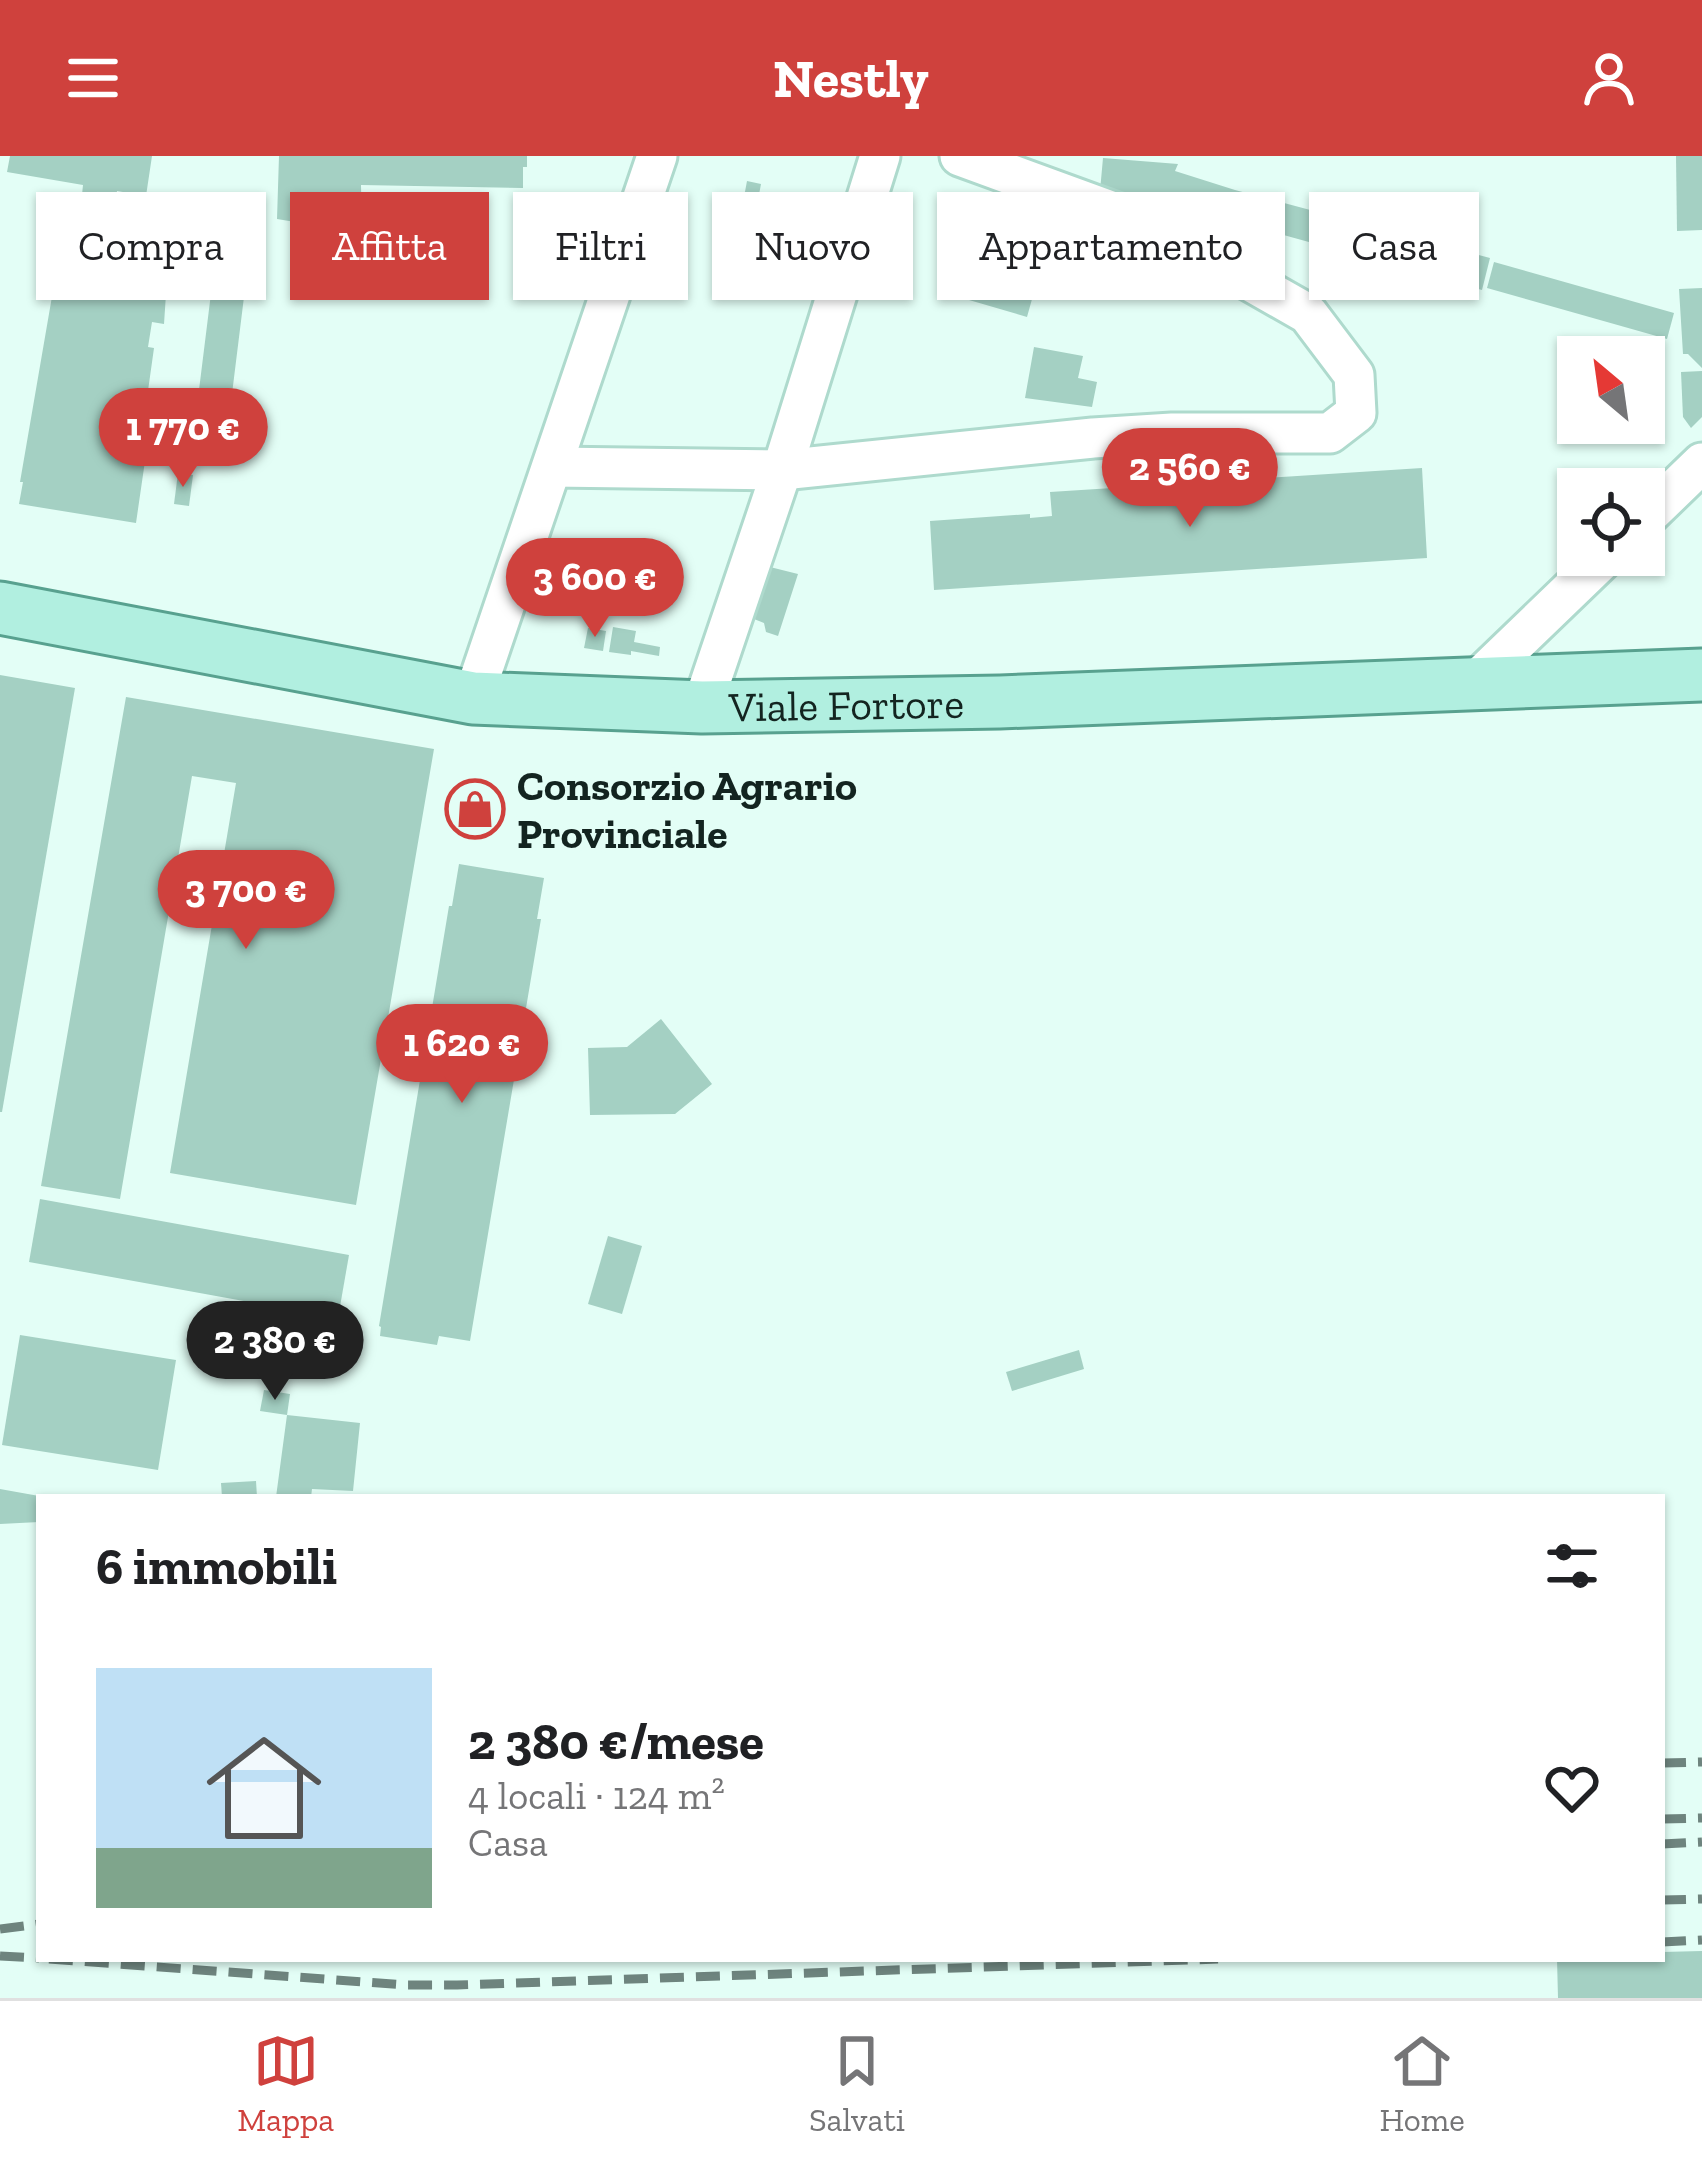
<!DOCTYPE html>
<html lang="it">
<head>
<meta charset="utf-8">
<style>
  body { margin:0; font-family:"Zilla Slab",serif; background:#f6f6f6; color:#202124; height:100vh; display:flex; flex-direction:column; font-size:45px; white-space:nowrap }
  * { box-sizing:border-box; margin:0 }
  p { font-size:39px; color:#757577 }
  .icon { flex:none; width:66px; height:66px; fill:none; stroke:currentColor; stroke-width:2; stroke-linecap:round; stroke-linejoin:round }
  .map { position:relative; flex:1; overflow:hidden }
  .panel { position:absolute; left:36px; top:1338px; width:1629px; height:468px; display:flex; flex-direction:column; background:#fff; border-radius:0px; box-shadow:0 3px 9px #0004 }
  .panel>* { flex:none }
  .hud { position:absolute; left:36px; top:36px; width:1632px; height:108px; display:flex; gap:24px }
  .needle { width:78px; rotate:331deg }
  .tools { position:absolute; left:1557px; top:180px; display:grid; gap:24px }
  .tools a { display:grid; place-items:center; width:108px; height:108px; border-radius:0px; background:#fff; box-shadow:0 3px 9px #0004; font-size:60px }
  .price { position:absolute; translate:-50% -102px; padding:0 27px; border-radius:42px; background:#cf413d; color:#fff; font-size:39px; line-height:78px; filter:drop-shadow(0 3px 6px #0008) }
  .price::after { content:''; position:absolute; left:50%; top:72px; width:36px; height:27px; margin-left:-18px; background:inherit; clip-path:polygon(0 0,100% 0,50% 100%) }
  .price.selected { background:#222; color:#fff }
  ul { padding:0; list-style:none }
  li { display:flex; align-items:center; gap:36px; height:300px; padding:0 60px }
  li span { display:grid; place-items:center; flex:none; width:336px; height:240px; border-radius:0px; color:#555 }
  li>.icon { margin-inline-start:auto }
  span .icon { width:144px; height:144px; fill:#fffc; stroke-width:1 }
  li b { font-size:51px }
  h2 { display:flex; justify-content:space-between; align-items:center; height:144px; padding:0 60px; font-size:51px }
  .chip { padding:0 42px; border-radius:0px; background:#fff; box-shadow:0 3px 9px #0004; font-size:42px; line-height:108px }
  .chip.selected { background:#cf413d; color:#fff }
  header { display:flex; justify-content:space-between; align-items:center; height:156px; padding:0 60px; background:#cf413d; color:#fff; font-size:54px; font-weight:800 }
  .tabs { display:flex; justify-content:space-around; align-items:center; height:168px; border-top:3px solid #e0e0e0; background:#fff; font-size:33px; color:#757577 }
  .tabs a { display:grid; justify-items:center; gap:6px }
  .tabs .selected { color:#cf413d }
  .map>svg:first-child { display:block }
</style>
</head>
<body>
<header><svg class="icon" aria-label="menu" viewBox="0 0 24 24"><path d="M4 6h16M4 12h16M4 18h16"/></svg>Nestly<svg class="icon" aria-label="person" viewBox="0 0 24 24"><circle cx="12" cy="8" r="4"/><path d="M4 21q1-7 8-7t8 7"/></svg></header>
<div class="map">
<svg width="1702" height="1842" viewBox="0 0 1702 1842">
  <rect width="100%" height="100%" fill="#e3fef6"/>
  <!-- building -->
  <g fill="#a4d0c3">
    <path d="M10,0H152L146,40L117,35L114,62L162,68L161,78H167L164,106L174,108L169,139L166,138L164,168L152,166L148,191L154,192L146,249L153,250L136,367L19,348L23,326H20L55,123L50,122L59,64L73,66L74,57L80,58L83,29L7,16Z"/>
    <path d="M279,0H527V11H523V32L361,29L362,77L277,63Z"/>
    <path d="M1676,0H1702V74L1677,75Z"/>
    <path d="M1103,2L1178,8L1175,15L1235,34L1490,102L1482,134L1226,63L1219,90L1168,74L1172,42L1100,35Z"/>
    <path d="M747,25L761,28L757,49L743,46Z"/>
    <path d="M209,51L254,60L231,246V255L240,256L235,301L225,300L224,309L180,301L187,241L198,242L218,81L206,80Z"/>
    <path d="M747,102L779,108L773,127L743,121Z"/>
    <path d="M1494,106L1674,157L1667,183L1487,132Z"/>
    <path d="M977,120L1034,136L1027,161L969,144Z"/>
    <path d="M1702,132V212L1688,198H1683L1679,133Z"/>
    <path d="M1034,191L1083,200L1078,222L1097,226L1092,251L1025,242Z"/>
    <path d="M1702,215V261L1691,272L1683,261L1681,216Z"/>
    <path d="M1422,312L1427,402L934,434L930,365L1030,358V362L1052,360L1050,336Z"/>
    <path d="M178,317L193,319L189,350L174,348Z"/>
    <path d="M602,407L622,411L616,445L595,441Z"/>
    <path d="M770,411L798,418L778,480L766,476L764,467L754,463Z"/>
    <path d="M613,471L636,475L634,486L660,491L659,500L631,495V499L609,496Z"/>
    <path d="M588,472L606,475L603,495L584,492Z"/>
    <path d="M0,519L75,532L2,956H0Z"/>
    <path d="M126,541L434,593L356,1049L170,1017L236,627L192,620L120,1043L41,1030Z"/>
    <path d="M459,708L544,722L537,763H541L470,1185L439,1180L437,1189L380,1180L381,1171L379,1170L449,750H452Z"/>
    <path d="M661,863L712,928L675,958L590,959L588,892L627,891Z"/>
    <path d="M40,1043L349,1099L338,1162L29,1106Z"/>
    <path d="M608,1080L642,1090L622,1158L588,1148Z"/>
    <path d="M20,1179L176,1204L158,1314L2,1289Z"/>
    <path d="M1079,1194L1084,1213L1012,1235L1006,1216Z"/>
    <path d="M264,1234L290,1238L287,1259L260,1255Z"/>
    <path d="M287,1259L360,1267L353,1335L312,1333L311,1341H276Z"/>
    <path d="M256,1325L257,1341H222L221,1327Z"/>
    <path d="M0,1333L39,1340V1366L0,1368Z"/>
    <path d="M1702,1795V1842H1558L1557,1803H1662V1796Z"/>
  </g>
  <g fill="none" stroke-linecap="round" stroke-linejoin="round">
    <defs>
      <g id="minor">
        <path d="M552,311L782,314L1093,282L1172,277H1330L1356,257L1354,219L1308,158L1250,125L1119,58L960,0"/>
        <path d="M1644,363L1702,307"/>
        <path d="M1473,528L1607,399"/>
        <path d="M473,542L657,0"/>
        <path d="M702,551L782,314L880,0"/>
      </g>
      <g id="major">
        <path id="s1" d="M0,452L473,542L702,551L1000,546L1702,519"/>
      </g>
    </defs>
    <!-- minor casing -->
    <use href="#minor" stroke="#aedacd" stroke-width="45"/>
    <!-- major casing -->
    <use href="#major" stroke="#58a18f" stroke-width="57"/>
    <!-- minor -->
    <use href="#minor" stroke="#fff" stroke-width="39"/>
    <!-- major -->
    <use href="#major" stroke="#b1efe0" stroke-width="51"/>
    <!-- rail -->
    <g stroke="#6e847e" stroke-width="9" stroke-dasharray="24 12" stroke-linecap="butt">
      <path d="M1662,1607L1702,1606"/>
      <path d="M1662,1663L1702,1662"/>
      <path d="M1662,1688L1702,1686"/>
      <path d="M1662,1744L1702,1743"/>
      <path d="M0,1773L39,1768"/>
      <path d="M1662,1786L1702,1784"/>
      <path d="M0,1800L39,1802"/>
      <path d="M49,1803L405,1829H457L1218,1803"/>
    </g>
  </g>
  <!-- icons -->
  <defs>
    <symbol id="shop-ring" viewBox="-11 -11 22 22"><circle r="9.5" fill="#e3fef6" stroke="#cf413d" stroke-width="1.5"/><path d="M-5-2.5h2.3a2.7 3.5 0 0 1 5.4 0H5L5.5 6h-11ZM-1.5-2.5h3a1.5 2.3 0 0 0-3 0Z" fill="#cf413d"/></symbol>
  </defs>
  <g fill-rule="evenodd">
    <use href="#shop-ring" x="442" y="620" width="66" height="66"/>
  </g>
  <g text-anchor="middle" stroke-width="10" stroke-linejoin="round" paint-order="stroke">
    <!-- street labels -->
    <g font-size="42" fill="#132420" stroke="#e3fef6">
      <text dy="15" stroke="none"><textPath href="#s1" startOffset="855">Viale Fortore</textPath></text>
    </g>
    <!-- poi labels -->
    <g font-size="42" font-weight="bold" fill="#132420" stroke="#e3fef6" text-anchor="start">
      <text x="517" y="644">Consorzio Agrario<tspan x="517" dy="48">Provinciale</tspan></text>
    </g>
  </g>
</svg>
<div class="tools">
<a><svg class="needle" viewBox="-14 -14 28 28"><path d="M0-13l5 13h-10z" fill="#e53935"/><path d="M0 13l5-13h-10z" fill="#757577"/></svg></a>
<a><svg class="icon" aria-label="locate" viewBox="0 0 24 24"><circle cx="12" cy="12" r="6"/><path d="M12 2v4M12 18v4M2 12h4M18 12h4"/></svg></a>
</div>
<b class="price" style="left:183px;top:334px">1 770 €</b>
<b class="price" style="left:1190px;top:374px">2 560 €</b>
<b class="price" style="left:595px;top:484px">3 600 €</b>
<b class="price" style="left:246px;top:796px">3 700 €</b>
<b class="price" style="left:462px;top:950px">1 620 €</b>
<b class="price selected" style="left:275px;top:1247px">2 380 €</b>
<div class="hud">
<a class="chip">Compra</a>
<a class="chip selected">Affitta</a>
<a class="chip">Filtri</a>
<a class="chip">Nuovo</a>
<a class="chip">Appartamento</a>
<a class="chip">Casa</a>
</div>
<section class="panel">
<h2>6 immobili<svg class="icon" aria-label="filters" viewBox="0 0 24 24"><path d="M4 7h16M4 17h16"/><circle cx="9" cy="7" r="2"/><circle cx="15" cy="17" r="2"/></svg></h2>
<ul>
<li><span style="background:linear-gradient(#bfe0f5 75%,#7fa58c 0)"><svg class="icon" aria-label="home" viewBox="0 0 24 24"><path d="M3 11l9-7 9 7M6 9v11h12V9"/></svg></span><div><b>2 380 €/mese</b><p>4 locali · 124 m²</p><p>Casa</p></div><svg class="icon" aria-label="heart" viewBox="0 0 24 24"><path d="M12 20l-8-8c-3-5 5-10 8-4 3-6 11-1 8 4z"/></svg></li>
</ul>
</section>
</div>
<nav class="tabs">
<a class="selected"><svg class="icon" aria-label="map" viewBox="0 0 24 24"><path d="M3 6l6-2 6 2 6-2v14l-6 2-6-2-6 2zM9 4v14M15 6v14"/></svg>Mappa</a>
<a><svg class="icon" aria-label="saved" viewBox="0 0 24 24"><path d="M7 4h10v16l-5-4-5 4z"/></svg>Salvati</a>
<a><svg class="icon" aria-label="home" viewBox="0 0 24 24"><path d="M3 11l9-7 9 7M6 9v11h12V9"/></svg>Home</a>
</nav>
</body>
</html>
